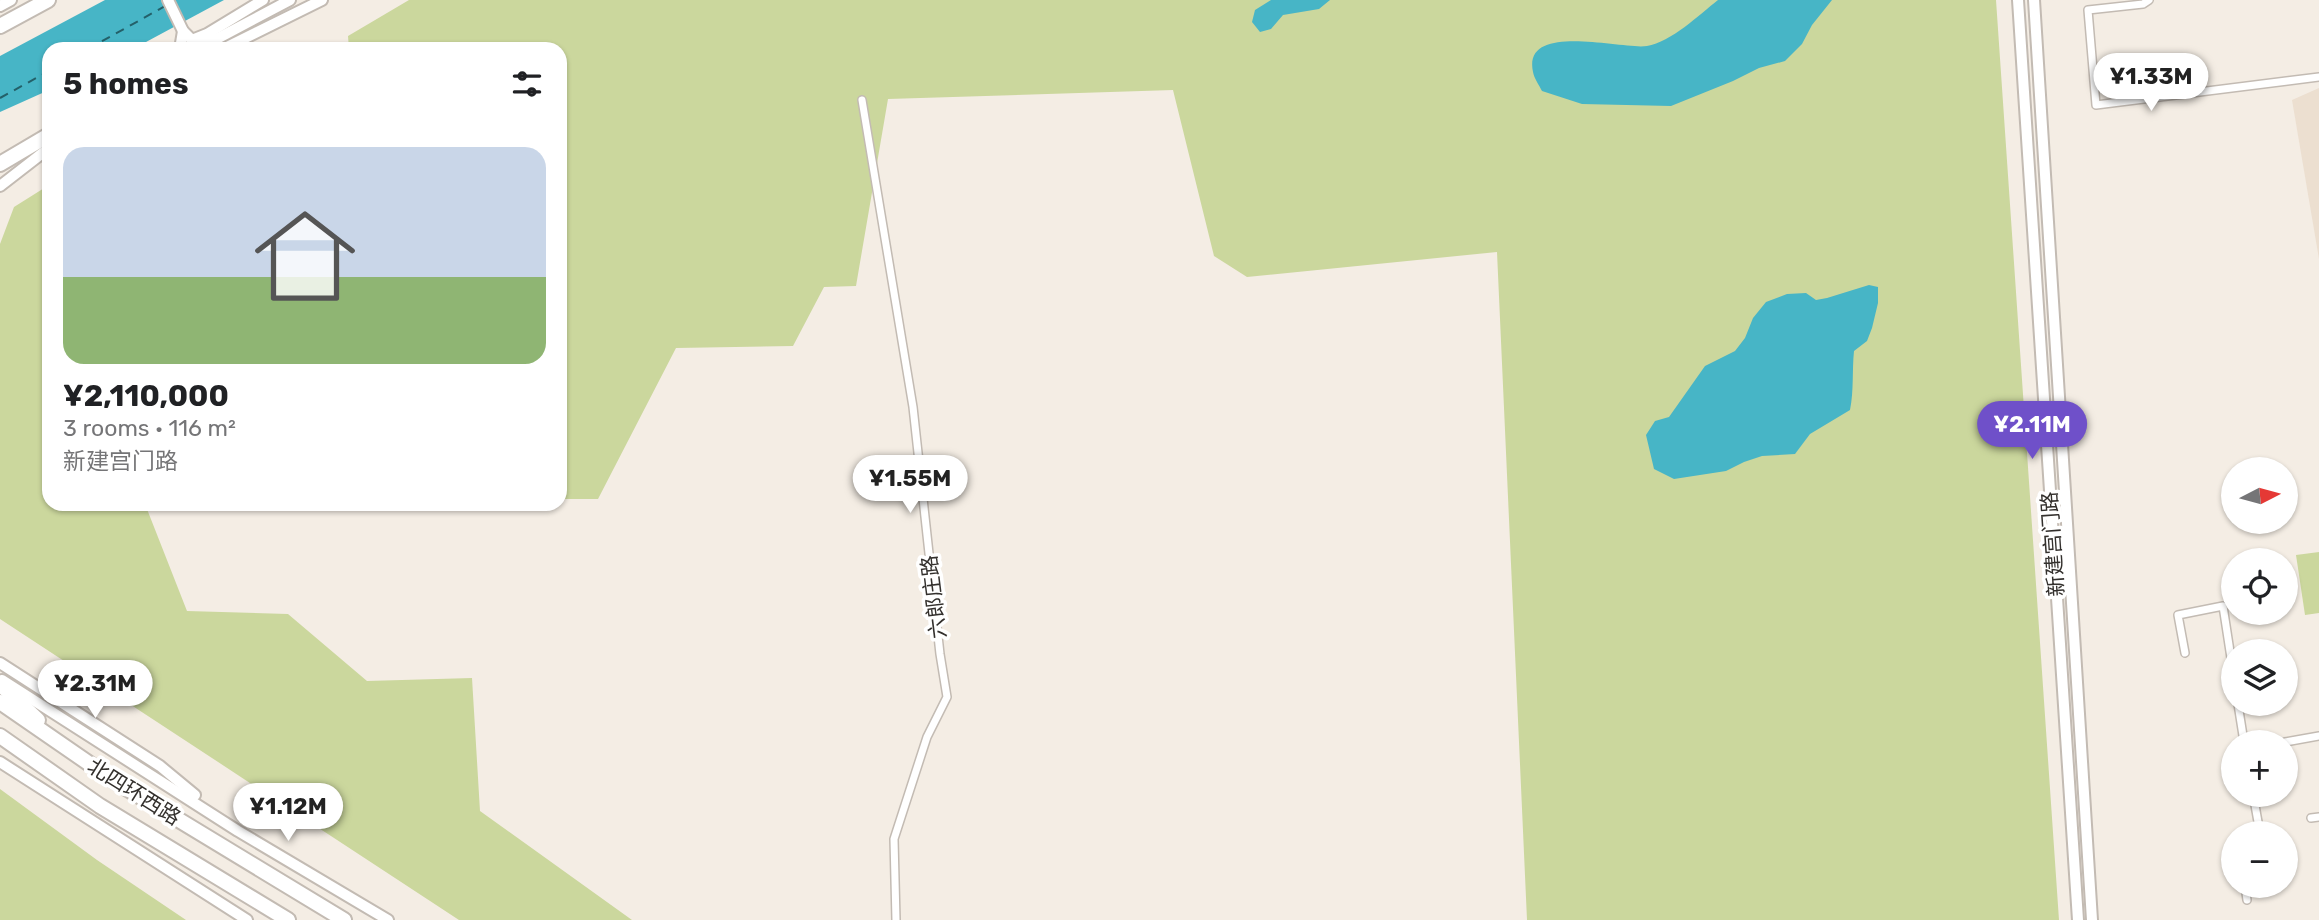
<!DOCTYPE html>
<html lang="en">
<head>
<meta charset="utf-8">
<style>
  body { margin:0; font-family:Rubik,"Noto Sans SC",sans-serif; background:#f2f2f2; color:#202124; height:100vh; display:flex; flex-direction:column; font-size:26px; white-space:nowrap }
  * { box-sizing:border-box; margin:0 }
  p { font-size:23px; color:#757577 }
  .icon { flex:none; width:38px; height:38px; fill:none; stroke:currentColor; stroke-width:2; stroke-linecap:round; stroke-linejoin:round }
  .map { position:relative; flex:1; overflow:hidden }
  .sheet { position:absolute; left:42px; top:42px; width:525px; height:469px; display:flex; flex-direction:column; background:#fff; border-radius:21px; box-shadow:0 2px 5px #0004 }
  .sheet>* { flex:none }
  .needle { width:46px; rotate:84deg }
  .fabs { position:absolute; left:2221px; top:457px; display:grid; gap:14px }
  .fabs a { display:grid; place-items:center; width:77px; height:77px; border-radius:50%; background:#fff; box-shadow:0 2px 5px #0004; font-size:35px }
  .price { position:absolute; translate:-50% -60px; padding:0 16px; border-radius:24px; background:#fff; color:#222; font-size:23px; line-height:46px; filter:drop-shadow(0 2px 4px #0008) }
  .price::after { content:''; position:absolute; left:50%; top:42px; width:21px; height:16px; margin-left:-10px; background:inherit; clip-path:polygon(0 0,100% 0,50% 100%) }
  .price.on { background:#6f50c9; color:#fff }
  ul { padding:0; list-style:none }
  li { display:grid; align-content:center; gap:14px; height:371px; padding:0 21px }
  li span { display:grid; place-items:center; height:217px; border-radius:21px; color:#555 }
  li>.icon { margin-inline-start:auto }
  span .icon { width:126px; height:126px; fill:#fffc; stroke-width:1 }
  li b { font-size:30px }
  h2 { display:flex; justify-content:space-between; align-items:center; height:84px; padding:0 21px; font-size:30px }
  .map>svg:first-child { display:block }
</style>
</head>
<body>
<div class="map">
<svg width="2319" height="920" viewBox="0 0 2319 920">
  <rect width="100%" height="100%" fill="#f4ede4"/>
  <!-- built -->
  <path fill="#ecdfd0" d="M2319,88V259L2292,100Z"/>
  <!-- green -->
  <g fill="#cbd79d">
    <path d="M409,0H1996L2059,920H1527L1497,252L1247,277L1214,256L1173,90L888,99L856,286L824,287L793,346L676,348L598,499H560V49H349L348,36Z"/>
    <path d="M49,185V504H145L187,611L288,614L367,681L472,678L480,811L632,920H459L0,619V244L14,207Z"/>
    <path d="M2319,552V613L2305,615L2296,555Z"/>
    <path d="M0,789L97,860L186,920H0Z"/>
  </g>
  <!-- water -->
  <g fill="#47b5c6">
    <path d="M105,0H224L133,49H49V90L0,112V56Z"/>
    <path d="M1271,0H1330L1319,9L1283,15L1271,29L1260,32L1252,22L1255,10Z"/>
    <path d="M1718,0H1832L1812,25L1802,44L1785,61L1759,68L1733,81L1671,106L1582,104L1542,91C1539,85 1534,78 1533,72C1522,21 1622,50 1647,46C1671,42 1699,15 1718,0Z"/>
    <path d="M1869,285L1878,287V303L1872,328L1867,341L1854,351C1852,370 1854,391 1850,410L1810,434L1795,454L1762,456L1744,462L1726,471L1674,479L1654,469L1646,435L1655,421L1669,417L1705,366L1735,351L1745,338L1753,318L1766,302L1787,294L1806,293L1816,300L1827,298Z"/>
  </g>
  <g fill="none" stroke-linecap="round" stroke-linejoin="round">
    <!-- ferry -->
    <g stroke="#246069" stroke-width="2" stroke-dasharray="9 7" stroke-linecap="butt">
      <path d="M88,49L167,5"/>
      <path d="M0,98L49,71"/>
    </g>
    <defs>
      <g id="street">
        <path d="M2149,0L2143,4L2088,10L2096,105L2319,77"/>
        <path d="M862,100L913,407L940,654L947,697L927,737L894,839L896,920"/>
        <path d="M2185,653L2178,615L2223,606L2233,671"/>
        <path d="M2238,704L2244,742"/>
        <path d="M2285,742L2319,736"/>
        <path d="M2253,794L2260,833"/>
        <path d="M2311,818L2319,817"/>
        <path d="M2245,886L2247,900"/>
      </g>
      <g id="secondary">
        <path d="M168,0L183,31L192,40L209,43L290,0"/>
        <path d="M2018,0L2078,920"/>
        <path d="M2034,0L2092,920"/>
        <path d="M0,6L11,0"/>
        <path d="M192,40L207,34L263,0"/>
        <path d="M180,49L183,31"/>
        <path d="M223,49L322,0"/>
        <path d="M0,186L49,148"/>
        <path d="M0,663L160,766L195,795"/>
        <path d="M2,680L238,831L388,920"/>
        <path d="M0,762L247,920"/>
      </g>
      <g id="highway">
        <path d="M0,26L48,0"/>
        <path d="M0,164L49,135"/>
        <path d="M0,684L38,720"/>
        <path d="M0,702L113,780L344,920"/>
        <path d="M0,736L100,806L288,920"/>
      </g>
    </defs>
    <!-- street casing -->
    <use href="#street" stroke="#c3bbb3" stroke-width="10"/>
    <!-- secondary casing -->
    <use href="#secondary" stroke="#c3bbb3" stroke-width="14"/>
    <!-- highway casing -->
    <use href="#highway" stroke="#c3bbb3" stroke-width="18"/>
    <!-- street -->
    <use href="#street" stroke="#fff" stroke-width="7"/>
    <!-- secondary -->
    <use href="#secondary" stroke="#fff" stroke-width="10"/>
    <!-- highway -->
    <use href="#highway" stroke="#fff" stroke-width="14"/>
  </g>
  <g text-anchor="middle" stroke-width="7" stroke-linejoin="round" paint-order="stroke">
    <!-- street labels -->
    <g font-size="21" fill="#33302d" stroke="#fff">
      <text transform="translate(2053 544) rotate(-94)" y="7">新建宫门路</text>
      <text transform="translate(934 597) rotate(-97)" y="7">六郎庄路</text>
      <text transform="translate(134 792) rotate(32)" y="7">北四环西路</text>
    </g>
  </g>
</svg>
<div class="fabs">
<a><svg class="needle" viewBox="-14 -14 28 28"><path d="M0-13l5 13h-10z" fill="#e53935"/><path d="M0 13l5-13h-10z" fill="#757577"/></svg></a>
<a><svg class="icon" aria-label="locate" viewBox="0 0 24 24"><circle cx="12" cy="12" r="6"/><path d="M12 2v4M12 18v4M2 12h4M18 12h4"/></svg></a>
<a><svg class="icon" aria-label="layers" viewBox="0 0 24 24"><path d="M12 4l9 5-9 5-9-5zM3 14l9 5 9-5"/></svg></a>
<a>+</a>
<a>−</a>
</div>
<b class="price" style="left:2151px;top:113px">¥1.33M</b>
<b class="price on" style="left:2032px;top:461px">¥2.11M</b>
<b class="price" style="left:910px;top:515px">¥1.55M</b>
<b class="price" style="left:95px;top:720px">¥2.31M</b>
<b class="price" style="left:288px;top:843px">¥1.12M</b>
<section class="sheet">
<h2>5 homes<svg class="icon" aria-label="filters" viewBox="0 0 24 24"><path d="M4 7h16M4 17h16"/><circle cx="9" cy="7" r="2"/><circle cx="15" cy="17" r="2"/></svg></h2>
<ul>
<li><span style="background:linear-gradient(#c9d6e8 60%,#8fb573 0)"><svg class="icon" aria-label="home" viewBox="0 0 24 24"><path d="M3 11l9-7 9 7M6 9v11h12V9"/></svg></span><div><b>¥2,110,000</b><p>3 rooms · 116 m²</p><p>新建宫门路</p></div></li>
</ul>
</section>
</div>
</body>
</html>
